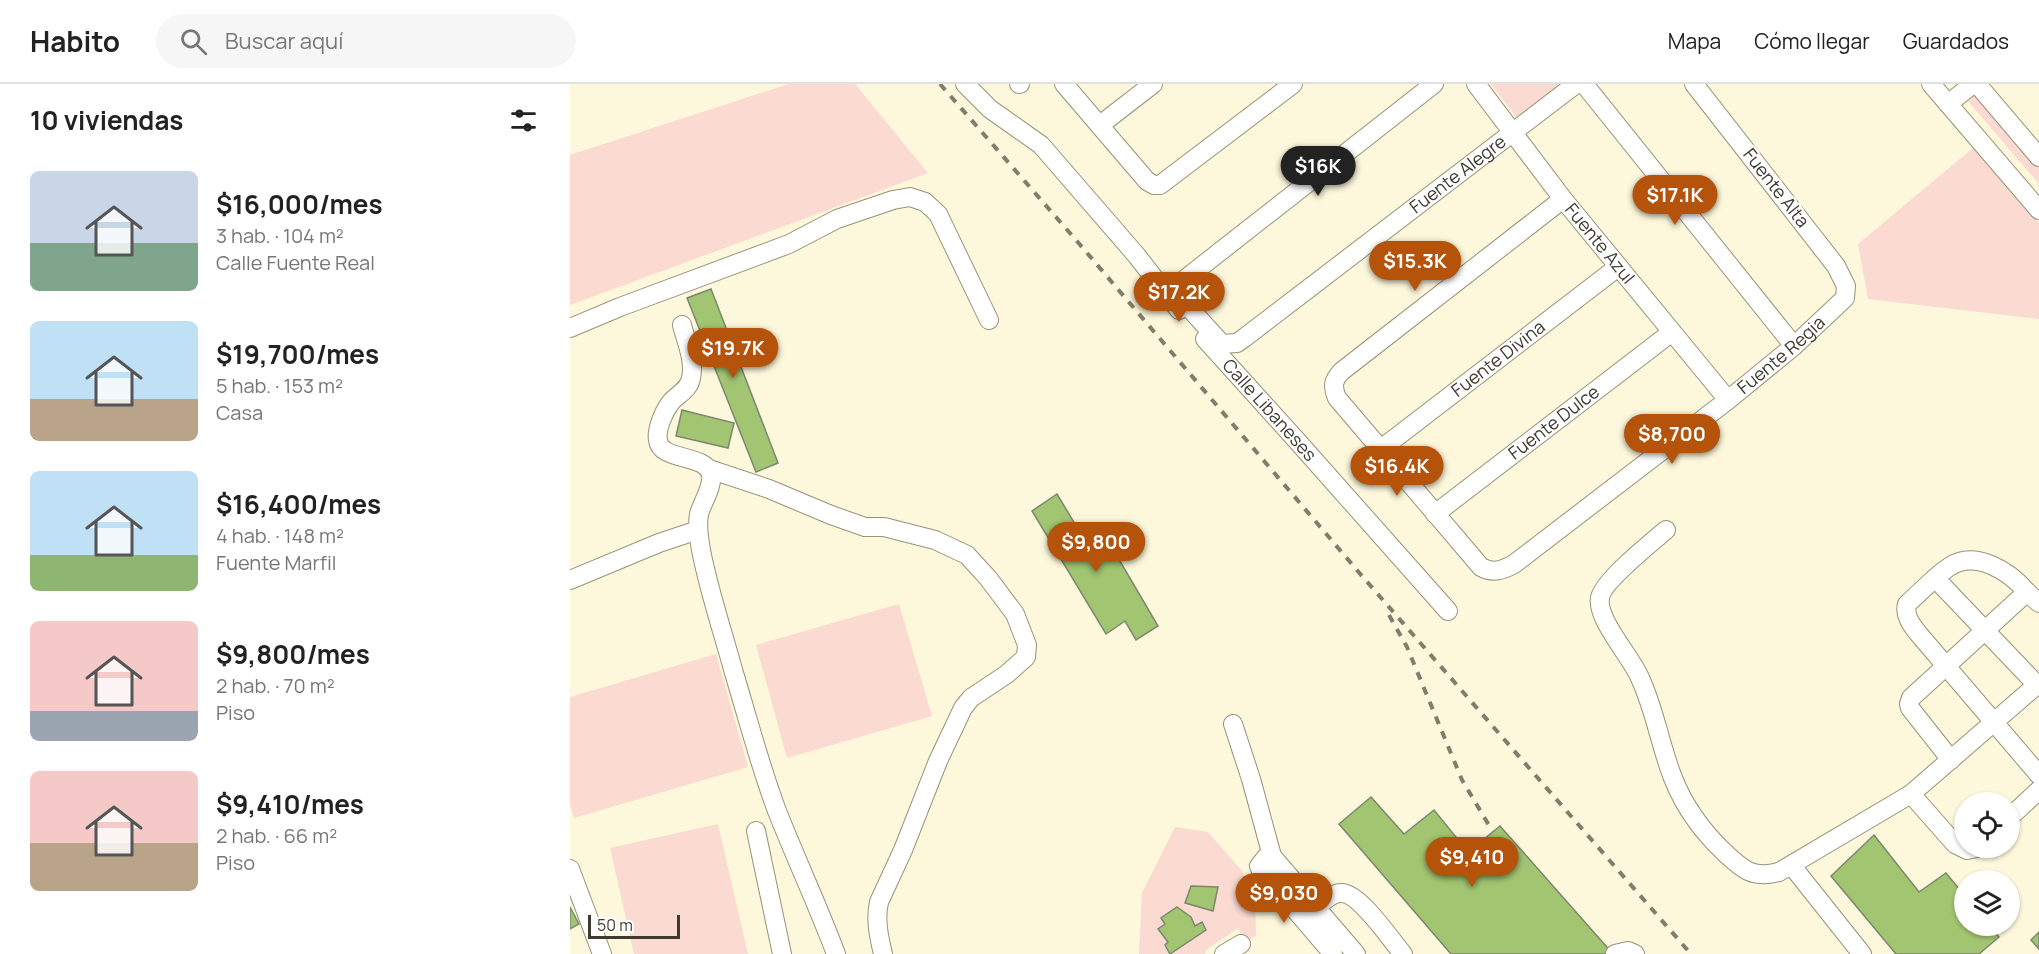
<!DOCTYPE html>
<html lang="es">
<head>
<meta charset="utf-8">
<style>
  body { margin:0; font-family:Manrope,sans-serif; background:#f6f6f6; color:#222; height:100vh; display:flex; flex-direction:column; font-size:22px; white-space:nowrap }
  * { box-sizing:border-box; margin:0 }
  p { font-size:20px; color:#767676 }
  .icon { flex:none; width:33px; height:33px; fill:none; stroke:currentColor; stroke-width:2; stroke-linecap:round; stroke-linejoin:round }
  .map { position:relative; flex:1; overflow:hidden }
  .sheet { display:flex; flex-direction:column; background:#fff; width:570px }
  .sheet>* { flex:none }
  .controls { position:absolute; left:1384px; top:708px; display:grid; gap:12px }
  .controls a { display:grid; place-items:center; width:66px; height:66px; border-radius:50%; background:#fff; box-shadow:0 2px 4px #0004; font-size:30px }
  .scale { position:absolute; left:18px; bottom:15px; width:92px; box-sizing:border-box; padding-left:6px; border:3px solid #3d3b30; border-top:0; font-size:16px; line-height:21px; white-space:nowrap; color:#3d3b30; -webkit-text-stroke:4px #fff; paint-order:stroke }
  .price { position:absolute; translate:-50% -51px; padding:0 14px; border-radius:21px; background:#b45309; color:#fff; font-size:20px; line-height:39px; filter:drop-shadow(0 2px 3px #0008) }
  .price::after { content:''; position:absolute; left:50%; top:36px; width:18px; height:14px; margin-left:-9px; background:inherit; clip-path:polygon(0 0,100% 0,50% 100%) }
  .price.on { background:#222; color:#fff }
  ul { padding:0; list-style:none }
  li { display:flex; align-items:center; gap:18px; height:150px; padding:0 30px }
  li span { display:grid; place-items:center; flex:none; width:168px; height:120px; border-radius:9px; color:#555 }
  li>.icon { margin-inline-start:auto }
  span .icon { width:72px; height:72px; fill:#fffc; stroke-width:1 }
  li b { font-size:26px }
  h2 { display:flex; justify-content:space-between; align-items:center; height:72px; padding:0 30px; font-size:26px }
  header { display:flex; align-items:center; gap:36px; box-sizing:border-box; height:84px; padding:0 30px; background:#fff; border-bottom:2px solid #e0e0e0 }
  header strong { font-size:28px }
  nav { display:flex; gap:33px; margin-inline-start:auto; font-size:21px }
  .search { width:420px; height:54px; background:#f6f6f6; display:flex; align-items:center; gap:15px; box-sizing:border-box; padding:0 21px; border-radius:33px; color:#767676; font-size:22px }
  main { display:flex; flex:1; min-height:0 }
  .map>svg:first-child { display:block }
</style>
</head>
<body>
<header>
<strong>Habito</strong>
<div class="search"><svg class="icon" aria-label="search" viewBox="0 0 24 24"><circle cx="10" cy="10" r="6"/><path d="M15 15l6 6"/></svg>Buscar aquí</div>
<nav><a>Mapa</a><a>Cómo llegar</a><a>Guardados</a></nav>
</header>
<main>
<section class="sheet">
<h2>10 viviendas<svg class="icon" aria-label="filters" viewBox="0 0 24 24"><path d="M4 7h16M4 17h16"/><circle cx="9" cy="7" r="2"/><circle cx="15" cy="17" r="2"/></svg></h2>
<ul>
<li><span style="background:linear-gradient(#c9d6e8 60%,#7fa58c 0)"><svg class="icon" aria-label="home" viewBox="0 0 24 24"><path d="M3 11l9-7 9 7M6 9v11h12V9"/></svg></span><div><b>$16,000/mes</b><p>3 hab. · 104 m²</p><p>Calle Fuente Real</p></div></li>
<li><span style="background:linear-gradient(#bfe0f5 65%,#b9a48a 0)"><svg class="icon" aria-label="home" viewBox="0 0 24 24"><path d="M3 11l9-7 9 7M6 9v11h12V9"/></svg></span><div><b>$19,700/mes</b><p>5 hab. · 153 m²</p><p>Casa</p></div></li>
<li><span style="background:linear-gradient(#bfe0f5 70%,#8fb573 0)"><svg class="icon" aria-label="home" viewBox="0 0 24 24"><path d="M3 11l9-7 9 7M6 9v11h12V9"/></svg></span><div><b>$16,400/mes</b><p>4 hab. · 148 m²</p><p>Fuente Marfil</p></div></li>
<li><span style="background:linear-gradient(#f6c9c9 75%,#9aa5b1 0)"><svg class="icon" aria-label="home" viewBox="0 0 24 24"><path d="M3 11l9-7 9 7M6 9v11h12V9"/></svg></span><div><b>$9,800/mes</b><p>2 hab. · 70 m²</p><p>Piso</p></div></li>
<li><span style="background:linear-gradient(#f6c9c9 60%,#b9a48a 0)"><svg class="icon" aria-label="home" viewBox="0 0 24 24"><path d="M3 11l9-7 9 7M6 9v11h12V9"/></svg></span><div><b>$9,410/mes</b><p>2 hab. · 66 m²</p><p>Piso</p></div></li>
</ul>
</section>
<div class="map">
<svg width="1469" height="870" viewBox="0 0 1469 870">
  <rect width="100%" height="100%" fill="#fdf7db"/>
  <!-- green -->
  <g fill="#fadad1">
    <path d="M219,0H285L358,89L0,221V71Z"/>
    <path d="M921,0H992L947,34Z"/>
    <path d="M1406,9L1469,83V100L1397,16Z"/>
    <path d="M1403,64L1469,139V235L1298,215L1288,160Z"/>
    <path d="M329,520L362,632L217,674L186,561Z"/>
    <path d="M146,570L178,683L4,734L0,720V613Z"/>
    <path d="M148,740L178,870H64L40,764Z"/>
    <path d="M605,743L638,748L673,788L675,803L680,801L685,814L686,852L676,857L668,844L636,866L635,870H569L572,809Z"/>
  </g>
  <!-- building -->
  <g fill="#a2c571" stroke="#7c8770" stroke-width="1.5">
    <path d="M141,205L208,379L186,388L117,214Z"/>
    <path d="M112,326L164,339L158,364L106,352Z"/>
    <path d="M487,410L523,470L540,460L588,542L566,556L555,537L536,550L462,427Z"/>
    <path d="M801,713L834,750L864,726L898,768L930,742L1043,870H881L769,740Z"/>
    <path d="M1304,751L1349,808L1376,789L1395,812V842H1420L1429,853L1409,870H1326L1261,792Z"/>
    <path d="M621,802L648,803L643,827L615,819Z"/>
    <path d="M0,823L9,840L0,845Z"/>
    <path d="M607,823L621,833L625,842L632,838L636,846L600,870L595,861L598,858L588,845L595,840L591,834Z"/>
    <path d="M1469,848V865L1461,856Z"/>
  </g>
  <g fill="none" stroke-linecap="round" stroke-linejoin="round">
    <defs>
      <g id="minor">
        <path d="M395,0L420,25L471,61L567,172L609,226"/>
        <path d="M449,0H450"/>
        <path d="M494,0L577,97L584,101H590L723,0"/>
        <path id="s1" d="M864,0L610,199L607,206L611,215L652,260L667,259L674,254L1006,0"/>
        <path id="s2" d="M906,0L993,115L1158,316"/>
        <path d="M1014,0L1224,262"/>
        <path d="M1361,0L1469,126"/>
        <path d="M1407,0L1469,73"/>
        <path d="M1378,20L1403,0"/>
        <path d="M530,41L583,0"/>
        <path id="s3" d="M993,115L772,287C763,296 762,302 767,314L911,483C923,490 933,486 944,480L1158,316L1224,262L1275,214L1276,202L1266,182L1124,0"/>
        <path d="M112,241C116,257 125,277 121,294C119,306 108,310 101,318C94,327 86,345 88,356C90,378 137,369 141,391C143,403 132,419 129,430C127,441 129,455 131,466C139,508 153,548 164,589C178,635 190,682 207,727C226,775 248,822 266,870"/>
        <path d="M0,244L50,223L219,160L267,135L323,116L340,113L355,118L368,130L419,236"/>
        <path id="s4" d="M635,255L729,359L878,527"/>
        <path id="s5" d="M811,365L1048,183"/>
        <path d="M139,385L199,405L261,431L295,443H314L365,456L397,471L418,494L445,530L457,561L456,573L437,590L401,614L393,624L368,677L333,766L309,818C305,836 309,853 313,870"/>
        <path id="s6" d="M865,430L1102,248"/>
        <path d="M1096,446C1082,458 1032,498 1030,514C1026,535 1062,574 1070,594C1085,626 1090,661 1103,694C1114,722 1132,747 1154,768C1173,786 1183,795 1209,788L1341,710L1469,599"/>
        <path d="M1365,494L1467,601"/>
        <path d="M0,496L89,459L128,446"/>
        <path d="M1457,508C1440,488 1406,465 1379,483C1364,493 1351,508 1337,520C1334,531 1341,540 1347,548L1469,691"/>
        <path d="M663,640L681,695L702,772L786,870"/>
        <path d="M1381,676L1340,624L1339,620L1341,614L1457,508L1469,519"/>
        <path d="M1341,710L1385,760L1397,766L1407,764"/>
        <path d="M1440,733L1469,706"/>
        <path d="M186,747L212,870"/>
        <path d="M702,772H697L689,782L691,786L763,870"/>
        <path d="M1222,782L1292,870"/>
        <path d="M0,785L32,870"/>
        <path d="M734,835C743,827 758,809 771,809C789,808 821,856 833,870"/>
        <path d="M654,870L671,860"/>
        <path d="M1045,870L1058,867L1065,870"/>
      </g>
    </defs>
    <!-- minor casing -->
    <use href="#minor" stroke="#989279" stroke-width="20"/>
    <!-- minor -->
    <use href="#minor" stroke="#fff" stroke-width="18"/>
    <!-- rail -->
    <g stroke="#807d6c" stroke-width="4" stroke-dasharray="8 8" stroke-linecap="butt">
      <path d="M370,0L506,156L792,492L1121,870"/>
      <path d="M819,531L837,563L892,696L920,743"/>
    </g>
  </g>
  <g text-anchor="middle" stroke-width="4.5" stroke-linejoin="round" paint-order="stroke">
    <!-- street labels -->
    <g font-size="18" fill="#3d3b30" stroke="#fff">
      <text dy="6" stroke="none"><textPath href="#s1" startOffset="694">Fuente Alegre</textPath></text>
      <text transform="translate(1206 104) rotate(52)" y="6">Fuente Alta</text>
      <text dy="6" stroke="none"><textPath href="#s2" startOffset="202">Fuente Azul</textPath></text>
      <text dy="6" stroke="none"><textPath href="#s3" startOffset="906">Fuente Regia</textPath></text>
      <text dy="6" stroke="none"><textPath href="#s5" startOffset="148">Fuente Divina</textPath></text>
      <text dy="6" stroke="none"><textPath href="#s4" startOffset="96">Calle Libaneses</textPath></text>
      <text dy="6" stroke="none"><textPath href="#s6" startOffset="150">Fuente Dulce</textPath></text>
    </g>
  </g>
</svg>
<div class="controls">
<a><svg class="icon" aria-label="locate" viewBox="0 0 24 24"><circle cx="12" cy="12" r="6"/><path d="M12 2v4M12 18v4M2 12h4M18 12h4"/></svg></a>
<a><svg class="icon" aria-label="layers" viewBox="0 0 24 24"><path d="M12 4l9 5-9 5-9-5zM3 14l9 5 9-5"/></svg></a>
</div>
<div class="scale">50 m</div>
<b class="price on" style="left:748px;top:113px">$16K</b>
<b class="price" style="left:1105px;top:142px">$17.1K</b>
<b class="price" style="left:845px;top:208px">$15.3K</b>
<b class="price" style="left:609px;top:239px">$17.2K</b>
<b class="price" style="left:163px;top:295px">$19.7K</b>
<b class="price" style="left:1102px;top:381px">$8,700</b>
<b class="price" style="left:827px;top:413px">$16.4K</b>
<b class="price" style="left:526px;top:489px">$9,800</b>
<b class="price" style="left:902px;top:804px">$9,410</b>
<b class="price" style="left:714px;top:840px">$9,030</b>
</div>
</main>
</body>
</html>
